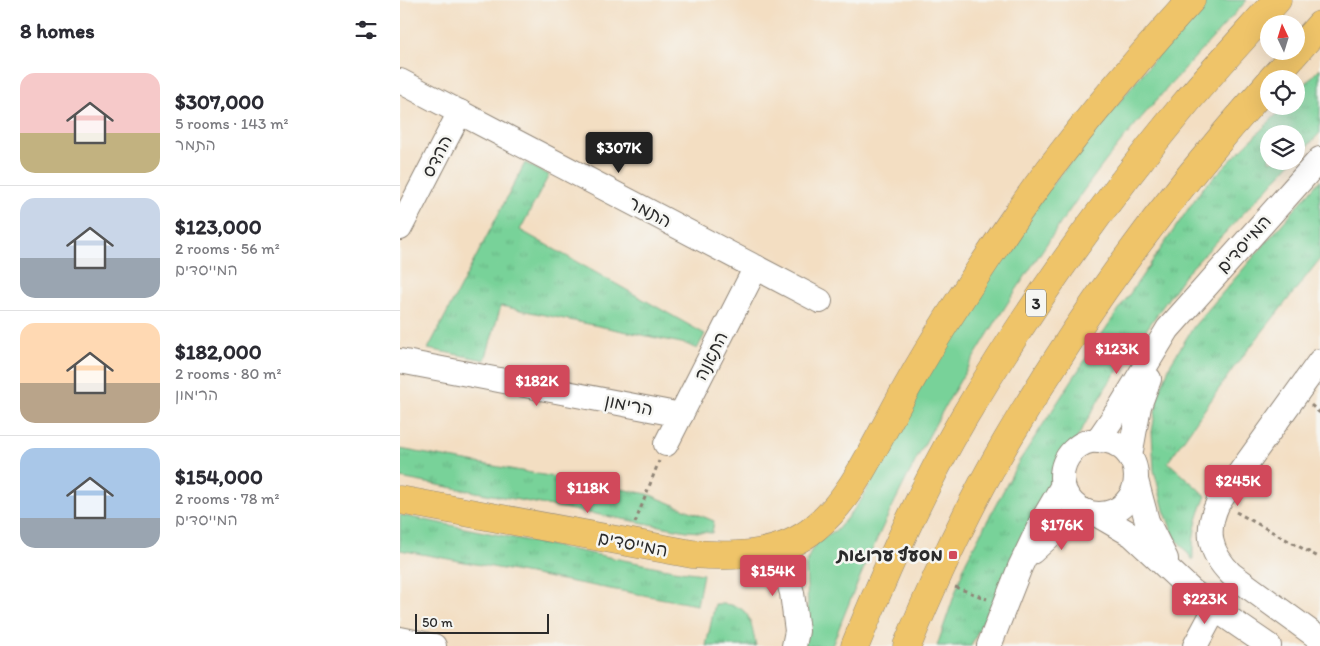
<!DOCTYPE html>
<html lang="en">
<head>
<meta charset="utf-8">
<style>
  body { margin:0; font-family:Itim,"Playpen Sans Hebrew",sans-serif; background:#f2f2f3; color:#2b2b33; height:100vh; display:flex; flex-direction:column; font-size:19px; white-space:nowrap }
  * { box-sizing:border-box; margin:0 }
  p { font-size:16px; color:#7c7c81 }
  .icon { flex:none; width:28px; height:28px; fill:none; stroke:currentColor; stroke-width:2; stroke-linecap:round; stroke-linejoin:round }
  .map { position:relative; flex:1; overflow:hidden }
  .side { display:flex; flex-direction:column; background:#fff; width:400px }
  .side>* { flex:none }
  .needle { width:32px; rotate:356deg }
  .buttons { position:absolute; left:860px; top:15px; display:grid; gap:10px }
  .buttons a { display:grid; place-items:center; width:45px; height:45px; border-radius:50%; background:#fff; box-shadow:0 5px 20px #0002; font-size:25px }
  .scale { position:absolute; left:15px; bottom:12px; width:134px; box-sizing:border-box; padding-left:5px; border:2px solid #2b2b2b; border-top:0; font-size:14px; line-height:18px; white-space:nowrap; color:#2b2b2b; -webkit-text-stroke:4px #f6f6f2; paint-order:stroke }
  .price { position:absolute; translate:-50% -42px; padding:0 11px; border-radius:5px; background:#d1495b; color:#fff; font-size:16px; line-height:32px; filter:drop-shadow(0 1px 2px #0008) }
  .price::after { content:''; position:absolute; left:50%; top:30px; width:15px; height:11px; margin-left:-8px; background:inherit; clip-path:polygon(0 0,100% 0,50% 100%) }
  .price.selected { background:#222; color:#fff }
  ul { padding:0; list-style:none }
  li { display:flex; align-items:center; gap:15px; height:125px; padding:0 20px }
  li+li { border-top:1px solid #e1e1e2 }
  li span { display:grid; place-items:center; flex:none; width:140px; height:100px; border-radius:15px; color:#555 }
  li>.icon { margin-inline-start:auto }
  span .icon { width:60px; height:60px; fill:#fffc; stroke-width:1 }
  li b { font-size:21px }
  h2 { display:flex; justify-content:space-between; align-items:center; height:60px; padding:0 20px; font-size:21px }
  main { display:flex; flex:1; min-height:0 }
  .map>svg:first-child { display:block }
</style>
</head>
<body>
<main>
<section class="side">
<h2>8 homes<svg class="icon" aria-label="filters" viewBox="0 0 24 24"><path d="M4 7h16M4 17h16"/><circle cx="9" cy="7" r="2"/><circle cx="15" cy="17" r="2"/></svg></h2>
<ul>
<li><span style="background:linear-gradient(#f6c9c9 60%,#c2b280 0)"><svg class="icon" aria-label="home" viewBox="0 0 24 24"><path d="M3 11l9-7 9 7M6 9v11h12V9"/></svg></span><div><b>$307,000</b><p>5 rooms · 143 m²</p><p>התמר</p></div></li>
<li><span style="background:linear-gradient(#c9d6e8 60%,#9aa5b1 0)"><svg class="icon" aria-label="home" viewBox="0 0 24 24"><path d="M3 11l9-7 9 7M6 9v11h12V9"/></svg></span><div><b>$123,000</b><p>2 rooms · 56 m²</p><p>המייסדים</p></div></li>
<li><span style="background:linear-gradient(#ffd9b3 60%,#b9a48a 0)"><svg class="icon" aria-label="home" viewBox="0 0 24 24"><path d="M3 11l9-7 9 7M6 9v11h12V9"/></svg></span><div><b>$182,000</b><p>2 rooms · 80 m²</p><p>הרימון</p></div></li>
<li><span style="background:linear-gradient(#a9c7e8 70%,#9aa5b1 0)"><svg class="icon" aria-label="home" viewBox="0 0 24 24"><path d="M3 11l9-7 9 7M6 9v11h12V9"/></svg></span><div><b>$154,000</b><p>2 rooms · 78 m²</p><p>המייסדים</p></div></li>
</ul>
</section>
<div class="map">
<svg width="920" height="646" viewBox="0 0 920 646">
  <defs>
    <pattern id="park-tufts" width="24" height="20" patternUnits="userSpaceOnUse" patternTransform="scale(1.25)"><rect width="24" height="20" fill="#78d299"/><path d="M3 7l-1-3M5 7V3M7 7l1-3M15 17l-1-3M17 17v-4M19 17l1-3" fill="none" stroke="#68b484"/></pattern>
  </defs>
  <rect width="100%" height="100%" fill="#f6f6f2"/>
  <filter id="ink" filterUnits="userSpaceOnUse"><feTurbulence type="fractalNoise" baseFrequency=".02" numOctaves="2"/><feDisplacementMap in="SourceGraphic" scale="10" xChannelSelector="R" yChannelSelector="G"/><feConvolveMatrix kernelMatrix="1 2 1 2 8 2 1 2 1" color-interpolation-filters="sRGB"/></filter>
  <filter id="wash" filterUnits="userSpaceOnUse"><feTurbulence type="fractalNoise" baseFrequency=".0096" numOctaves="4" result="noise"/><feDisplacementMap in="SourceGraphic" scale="20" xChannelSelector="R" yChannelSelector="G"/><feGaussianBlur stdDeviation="1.12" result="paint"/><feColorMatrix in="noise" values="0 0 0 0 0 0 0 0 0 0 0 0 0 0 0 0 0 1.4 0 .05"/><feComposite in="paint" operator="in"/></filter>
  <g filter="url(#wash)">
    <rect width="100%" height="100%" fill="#f3dec2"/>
    <!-- green -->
    <path fill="#78d299" stroke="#527e62" d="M807,0H847C805,47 761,93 721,142C687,183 657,228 628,272C550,389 482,514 432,646H404L408,608L406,565L411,551L419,540L438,529L462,499L517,393L558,319L646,192L765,46Z"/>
    <!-- park -->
    <g fill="url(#park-tufts)" stroke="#527e62">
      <path d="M920,68V133L896,158V134H869V161H893L784,276L706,387L640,504L571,646H537L566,561L618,463L700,337L802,189L885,106H896V94Z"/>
      <path d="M125,163L149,175L120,230L305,334L297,349L286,344L101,306L85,360L28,349Z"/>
      <path d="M920,180V259L832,370L768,462L806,496C796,519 792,535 793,560L774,536L764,510L754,470L752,432L758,395L771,363L794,326Z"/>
      <path d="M0,449L248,494L314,521L312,533L287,531L0,478Z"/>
      <path d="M0,515L273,570L303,574L297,605L0,550Z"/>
      <path d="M315,604C350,603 350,617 356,646H306Z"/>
    </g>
  </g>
  <g filter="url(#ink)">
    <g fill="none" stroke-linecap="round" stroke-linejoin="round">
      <defs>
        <g id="minor">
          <path d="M0,81L420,301"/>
          <path d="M0,228L60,112"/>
          <path d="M0,361L281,415"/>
          <path d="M920,361L818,503C805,531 809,552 831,574L920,639"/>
          <circle cx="699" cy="477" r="37"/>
          <path d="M697,441L721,406L768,329L920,159"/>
          <path d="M266,444L356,267"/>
          <path d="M730,456L739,406L749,379"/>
          <path d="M736,480L747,521L766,559"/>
          <path d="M696,514L732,535L792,591L815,609L869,646"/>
          <path d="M379,548L392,593L397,631L394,646"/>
          <path d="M632,552L665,522L685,511"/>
          <path d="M0,639L34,646"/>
          <path d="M589,646L620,567L642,521L663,485"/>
          <path d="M795,646L815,609"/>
        </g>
        <path id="major" d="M0,500L292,554C334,557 380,557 415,528C448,501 468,459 488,422C506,388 526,353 547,320C567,289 588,257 609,226C663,146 727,71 791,0"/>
        <g id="highway">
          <path d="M872,79L920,25"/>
          <path d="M455,646C487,568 521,490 564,417C629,308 703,203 784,105C814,69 846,35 877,0"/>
          <path d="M507,646C536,576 568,507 606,442C681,314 770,193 869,83"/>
        </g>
      </defs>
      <!-- minor casing -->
      <use href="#minor" stroke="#8f8476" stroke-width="26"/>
      <!-- major casing -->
      <use href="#major" stroke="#8f8476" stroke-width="29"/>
      <!-- highway casing -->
      <use href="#highway" stroke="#8f8476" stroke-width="29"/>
      <!-- path -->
      <g stroke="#8f8476" stroke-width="3" stroke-dasharray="4 4" stroke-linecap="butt">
        <path d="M911,405L920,413"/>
        <path d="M836,512L920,558"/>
        <path d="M235,523L259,461"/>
        <path d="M555,587L587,599"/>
      </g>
      <!-- minor -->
      <use href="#minor" stroke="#fff" stroke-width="24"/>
      <!-- major -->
      <use href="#major" stroke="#efc469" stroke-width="28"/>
      <!-- highway -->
      <use href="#highway" stroke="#efc469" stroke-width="28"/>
    </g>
  </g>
  <!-- markers -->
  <rect fill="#d1495b" stroke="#f6f6f2" stroke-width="2" x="548" y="550" width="10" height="10" rx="2.5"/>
  <g text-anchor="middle" stroke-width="5" stroke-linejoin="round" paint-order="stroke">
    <!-- shield labels -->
    <rect fill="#f6f6f2" stroke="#686867" stroke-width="1" x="626" y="289.5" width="20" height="27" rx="4"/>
    <g font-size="16" font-weight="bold" fill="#2b2b2b">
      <text x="636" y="309">3</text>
    </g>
    <!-- street labels -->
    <g font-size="18" fill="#2b2b2b" stroke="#f6f6f2">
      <text transform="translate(37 156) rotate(-63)" y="6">ההדס</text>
      <text transform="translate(250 212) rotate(28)" y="6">התמר</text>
      <text transform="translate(844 244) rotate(-48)" y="6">המייסדים</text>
      <text transform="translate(311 356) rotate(-63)" y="6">התאנה</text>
      <text transform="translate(229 405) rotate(11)" y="6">הרימון</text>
      <text transform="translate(233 544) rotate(11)" y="6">המייסדים</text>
    </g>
    <!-- poi labels -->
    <g font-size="18" font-weight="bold" fill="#2b2b2b" stroke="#f6f6f2" text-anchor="end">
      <text x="543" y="561">מסעף ערוגות</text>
    </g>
  </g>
</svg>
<div class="buttons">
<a><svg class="needle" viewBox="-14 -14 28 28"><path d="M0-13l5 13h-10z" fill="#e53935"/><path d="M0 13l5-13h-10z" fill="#7c7c81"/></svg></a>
<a><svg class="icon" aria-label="locate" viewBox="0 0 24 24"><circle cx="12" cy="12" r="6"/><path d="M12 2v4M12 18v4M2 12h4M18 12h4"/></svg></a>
<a><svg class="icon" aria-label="layers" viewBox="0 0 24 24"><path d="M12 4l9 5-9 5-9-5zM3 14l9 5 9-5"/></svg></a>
</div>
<div class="scale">50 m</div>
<b class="price selected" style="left:219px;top:174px">$307K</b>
<b class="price" style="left:717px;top:375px">$123K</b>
<b class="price" style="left:137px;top:407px">$182K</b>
<b class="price" style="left:838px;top:507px">$245K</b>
<b class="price" style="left:188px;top:514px">$118K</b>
<b class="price" style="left:662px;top:551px">$176K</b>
<b class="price" style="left:373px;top:597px">$154K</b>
<b class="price" style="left:805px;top:625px">$223K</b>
</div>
</main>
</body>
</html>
